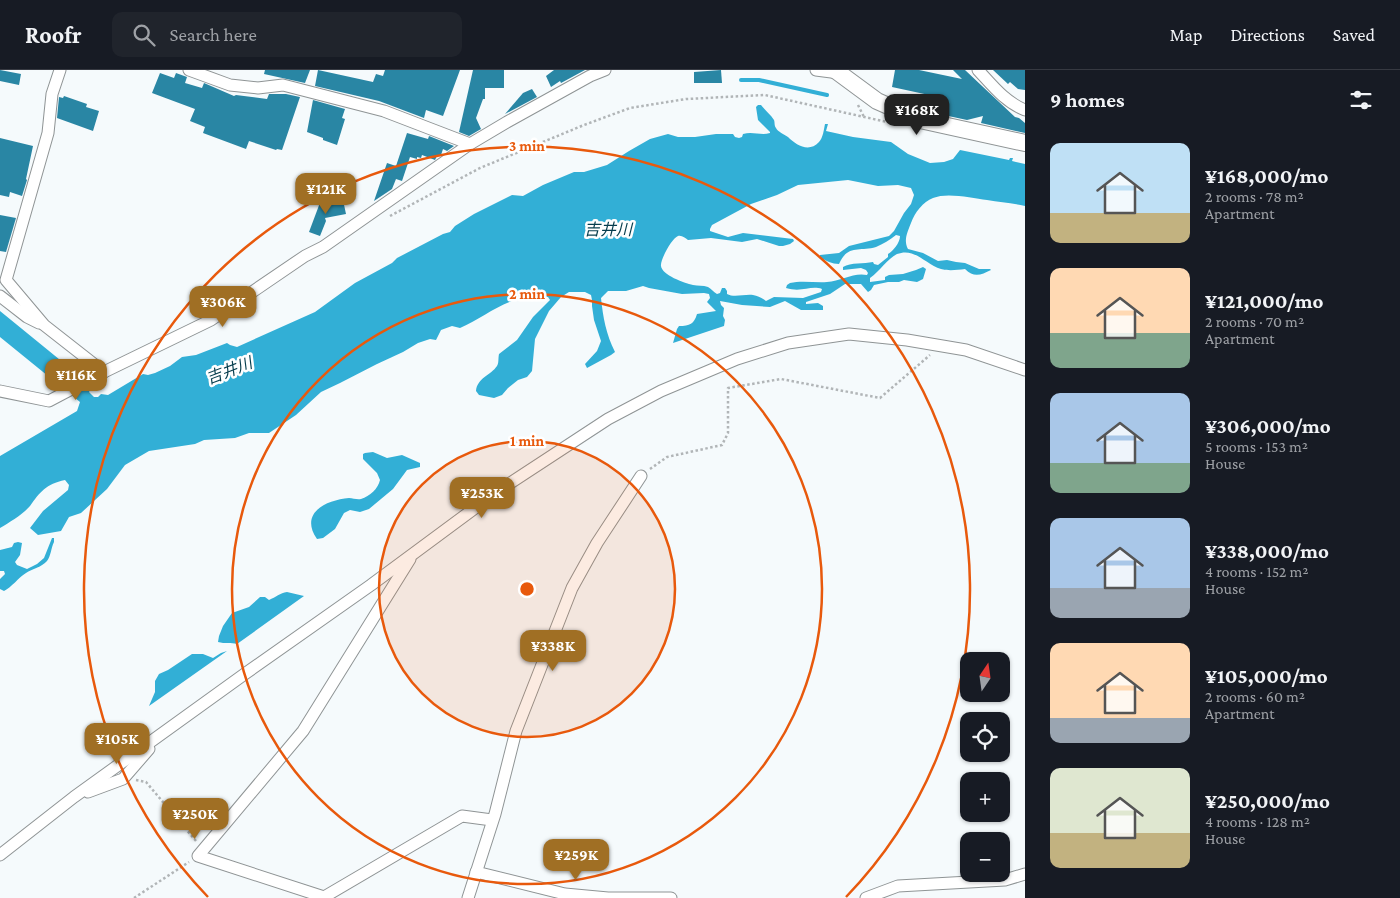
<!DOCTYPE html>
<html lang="en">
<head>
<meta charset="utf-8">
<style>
  body { margin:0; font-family:"Crimson Pro","Noto Sans JP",serif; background:#20242c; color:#f1f3f6; height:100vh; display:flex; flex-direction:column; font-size:19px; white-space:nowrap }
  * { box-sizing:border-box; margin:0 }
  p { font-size:16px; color:#9ea1a6 }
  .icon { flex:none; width:28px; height:28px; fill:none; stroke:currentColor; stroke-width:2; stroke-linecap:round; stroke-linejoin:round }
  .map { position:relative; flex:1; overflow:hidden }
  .panel { display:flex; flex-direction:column; background:#171b24; width:375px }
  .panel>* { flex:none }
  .needle { width:32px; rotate:13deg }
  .fabs { position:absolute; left:960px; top:582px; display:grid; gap:10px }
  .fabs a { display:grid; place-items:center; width:50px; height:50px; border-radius:10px; background:#171b24; box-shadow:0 1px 4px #0004; font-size:25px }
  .price { position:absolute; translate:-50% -42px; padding:0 11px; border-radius:10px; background:#a06f24; color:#fff; font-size:16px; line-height:32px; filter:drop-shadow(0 1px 2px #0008) }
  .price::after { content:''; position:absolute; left:50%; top:30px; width:15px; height:11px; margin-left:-8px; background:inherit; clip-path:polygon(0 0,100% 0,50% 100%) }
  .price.active { background:#222; color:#fff }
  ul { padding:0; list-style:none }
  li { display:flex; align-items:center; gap:15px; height:125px; padding:0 25px }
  li span { display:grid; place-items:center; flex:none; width:140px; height:100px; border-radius:10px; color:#555 }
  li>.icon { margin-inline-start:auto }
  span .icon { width:60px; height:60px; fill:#fffc; stroke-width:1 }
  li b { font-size:21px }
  h2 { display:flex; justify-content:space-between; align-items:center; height:60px; padding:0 25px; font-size:21px }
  header { display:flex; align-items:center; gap:30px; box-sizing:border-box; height:70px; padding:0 25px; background:#171b24; border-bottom:1px solid #363941 }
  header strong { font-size:24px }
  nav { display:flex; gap:28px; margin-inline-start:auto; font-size:18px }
  .search { width:350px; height:45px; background:#20242c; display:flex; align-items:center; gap:12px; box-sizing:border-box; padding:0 18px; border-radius:10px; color:#9ea1a6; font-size:19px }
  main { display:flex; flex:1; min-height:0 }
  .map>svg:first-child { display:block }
</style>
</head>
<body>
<header>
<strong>Roofr</strong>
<div class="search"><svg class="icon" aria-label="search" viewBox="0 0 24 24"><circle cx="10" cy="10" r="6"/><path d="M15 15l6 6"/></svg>Search here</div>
<nav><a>Map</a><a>Directions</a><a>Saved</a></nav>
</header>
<main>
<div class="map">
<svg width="1025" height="828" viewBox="0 0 1025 828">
  <rect width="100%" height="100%" fill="#f5fafc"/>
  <!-- water -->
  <g fill="#32afd6" fill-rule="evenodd">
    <path d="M758,35H761C765,40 771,45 774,50C775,53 774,55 776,58C778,62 784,64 788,67C796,75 809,83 819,72C823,68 824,59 825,54H828L826,61L853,67L891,72L908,84L930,93L944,92L953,89L960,80L1009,90L1010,88H1013L1012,91L1025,94V136C1012,133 1000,132 987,130C972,128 947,122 933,128C923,132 915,142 911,153C908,161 903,170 908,179L923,183L938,191L947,190L956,192L965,193L979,199H990L991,200C981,205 974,208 965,199C957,200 948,201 941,199C926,195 915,177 897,184C887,189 880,201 870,208V212L885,210V207L889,205L903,204L916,200L923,197L926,199L923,209L917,212L904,210L899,212H888L874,215L871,220L868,222L861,214H845L830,224L806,232V234L818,233L823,236V240H801L785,231L770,237L742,235L720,231L721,235L724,238L723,246L725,250L724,256L673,273L677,259L679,256C690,256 694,254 697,244L716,241L707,232L710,228L709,224L704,223L682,224L649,218L643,216L626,221H608L601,228C603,247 606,264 615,282L611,285L587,298L585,294L597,281L601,271L594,250L592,236V230L591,225L585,222H569L561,227L549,241L535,269L532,301L527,307L518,310L508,318L502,325L494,328L479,325L476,321C477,308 491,305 497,296C499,293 498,289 499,284L517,270L533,247L550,230L548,227C540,226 532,225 525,227C501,232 482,248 460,258L452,256L441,260L436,270L430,269L418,273L403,282L377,294L340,313L321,322L296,345L269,363H249L235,368L204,370L195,374L149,381L125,395L107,419L81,443L69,447L61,461L38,465L30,458L43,441L68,420L69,415L65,410C46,414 40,422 30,436C22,445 10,452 0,458V386L77,341L80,332L0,267V241L65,294L70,289L73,291L67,298L91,318L89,322L94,327H98L101,324L108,325L143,304L148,305L155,303L170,296L182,287L196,285L227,273L230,275L237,277L315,242L355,213L392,193L397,188L443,164L450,162L455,156L474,144L512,125L523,126L543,115L574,102H584L607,95L629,81L650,69L668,64L678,67H695L716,64H733L735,67L739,68L742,67L743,64C753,61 761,66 770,63V62L758,50L756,37ZM848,110L878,116L898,115L911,118L914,125L911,134L904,143L894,161L889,166L849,176L839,183L820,185V187C826,191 832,194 839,194C848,174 859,182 876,177C883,174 890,170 896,165L900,166C900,173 893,181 888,184V187L878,195L874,194L873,192C864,194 851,192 843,197V200L861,198L866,200L868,203L867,205C854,202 841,211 827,212C815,213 802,210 790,213L787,215L786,218C802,223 810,215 822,219L821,222L803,228L774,227L766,231C762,228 758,226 753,225C744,224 734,228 727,224V221L725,218H722L720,223L717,224C713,222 712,219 708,217C703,215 698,216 693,215C684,213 662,205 661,196C660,190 672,168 678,166C682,165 685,168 688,170L711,168L742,172L757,169L779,176H783L790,174L794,171L793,169L743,163L728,167L710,161V159L712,155L751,134L777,125L798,115Z"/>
    <path d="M373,382L387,388L402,385L420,393V397L407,400L393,419L369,439L360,442L350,440L344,443L335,459L323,468L317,469C299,443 326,430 349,428C353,428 357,430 361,429C370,426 378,419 380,410L377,403L363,389V384L365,383Z"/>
    <path d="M52,468H54V472C51,478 51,486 47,491C42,497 32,499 26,503C18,508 12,517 4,521L0,519V509L5,504L4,501H0V480L12,477L14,473L18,472L22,473L20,485L15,492L17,495L27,499L37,494L44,488Z"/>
    <path d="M287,522L304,526L237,574C231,572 225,574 218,572L219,566L223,556L232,543L249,537L260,527H265L269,530C276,527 280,523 287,522Z"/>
    <path d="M227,581L149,636L155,622V611L159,604L168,600L192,584H203L213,588L221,583Z"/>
  </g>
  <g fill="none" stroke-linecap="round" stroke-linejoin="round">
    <!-- stream -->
    <path stroke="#32afd6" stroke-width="4" d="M741,10H759L827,25"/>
  </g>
  <!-- building -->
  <g fill="#2986a4">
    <path d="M0,0L21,4L19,15L0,11Z"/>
    <path d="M265,0H310L305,13L264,4Z"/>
    <path d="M318,0L373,12L376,4L383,6L385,0H460L443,46L426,40L424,48L379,31L315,16Z"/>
    <path d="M473,0H504V18H485V29H483L476,48L481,59L469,66L459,62Z"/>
    <path d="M554,0H585L561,13L560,11L551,17L546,6Z"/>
    <path d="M721,0L722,13H694V2Z"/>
    <path d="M895,0H919L962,9L953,0H965L1015,47L1019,48L1025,53V63L981,53L983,46L967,50L925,41L929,25L892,17Z"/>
    <path d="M993,0H1025V20L1018,19L1010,12L1008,14Z"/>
    <path d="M160,3L174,8L176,3L187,7L185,13L202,18L204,13L234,26L236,25L267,29L269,24H286L300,27L282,80L277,79L276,80L249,71L246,79L203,63L205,57L190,51L195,39L152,23Z"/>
    <path d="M532,19L537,27L505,44L523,23Z"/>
    <path d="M64,26L87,34L86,37L99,41L93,61L57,48L59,27L63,28Z"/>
    <path d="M313,30L345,39L342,48L345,49L337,75L323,70V68L307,62Z"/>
    <path d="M407,63L428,69L429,66L454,76L447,81L443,79L441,85L437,86L435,90L422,85L421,88L417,87V89L410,87L402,111L396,109L392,119L374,131L387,93L396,96Z"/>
    <path d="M0,68L33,76L26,109L27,110L22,126L10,122L9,127L0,125Z"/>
    <path d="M321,130L323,139L322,134L343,130L346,144L325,148L326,151L320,166L309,162Z"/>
    <path d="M0,145L16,148L6,182L0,181Z"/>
  </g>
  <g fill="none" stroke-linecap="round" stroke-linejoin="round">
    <defs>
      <g id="street">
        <path d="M60,0L52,24L48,63L6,210L44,255L104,302"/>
        <path d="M189,0L230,15L258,18L283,15L384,41L470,74"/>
        <path d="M816,0L839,3"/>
        <path d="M978,0C992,15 1005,32 1025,40"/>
        <path d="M0,226L27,247L39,253"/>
        <path d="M0,321L49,331L104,302L211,250L305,186L323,177L470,74L507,52L590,6L605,0"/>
        <path d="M410,489L303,661L198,786L324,827L462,746L492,750"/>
        <path d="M88,722L123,709L149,679"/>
        <path d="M0,785L74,727L246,603L371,515L498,421L608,349L661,321L737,289L788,273L849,264L907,270L966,280L1025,300"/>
        <path d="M476,802L565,824L608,828H671"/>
        <path d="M468,828L495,744L516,661L572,518L597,473L641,406"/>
        <path d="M866,828L898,816L1005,810L1025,804"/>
      </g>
      <path id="secondary" d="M835,0L877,31L920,50L1025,73"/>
    </defs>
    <!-- street casing -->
    <use href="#street" stroke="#8f9495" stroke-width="13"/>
    <!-- secondary casing -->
    <use href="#secondary" stroke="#8f9495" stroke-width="18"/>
    <!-- path -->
    <g stroke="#b1b5b7" stroke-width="2.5" stroke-dasharray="2.5 2.5" stroke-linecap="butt">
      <path d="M858,35L864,47"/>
      <path d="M390,146L480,98L584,55L630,38L686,29L765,25L887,52"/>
      <path d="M650,399L667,387L722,375L728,363V318L781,309L880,328L930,285"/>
      <path d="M136,710L146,712L196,771"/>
      <path d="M134,828L189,792"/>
    </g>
    <!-- street -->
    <use href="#street" stroke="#fff" stroke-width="11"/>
    <!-- secondary -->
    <use href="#secondary" stroke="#fff" stroke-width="16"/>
  </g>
  <!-- distance rings -->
  <circle cx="527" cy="519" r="148" fill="#e8590c" fill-opacity=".12"/>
  <g fill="none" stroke="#e8590c" stroke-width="2.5">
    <circle cx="527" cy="519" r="148"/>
    <circle cx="527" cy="519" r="295"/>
    <path d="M208 827A443 443 0 1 1 846 827"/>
  </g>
  <g text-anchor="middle" stroke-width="5" stroke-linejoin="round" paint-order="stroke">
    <!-- water labels -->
    <g font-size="16" font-style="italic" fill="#063d4d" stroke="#fff">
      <text x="608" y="165">吉井川</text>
      <text transform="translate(229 300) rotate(-21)" y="6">吉井川</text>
    </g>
  </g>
  <circle cx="527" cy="519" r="8" fill="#e8590c" stroke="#fff" stroke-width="2.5"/>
  <g font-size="15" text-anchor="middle" font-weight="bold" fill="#e8590c" stroke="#fff" stroke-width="5" stroke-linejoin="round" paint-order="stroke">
    <text x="527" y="81">3 min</text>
    <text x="527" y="229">2 min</text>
    <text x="527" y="376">1 min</text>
  </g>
</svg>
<div class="fabs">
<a><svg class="needle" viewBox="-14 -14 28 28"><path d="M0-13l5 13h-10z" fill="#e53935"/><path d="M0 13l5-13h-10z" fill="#9ea1a6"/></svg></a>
<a><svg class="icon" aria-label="locate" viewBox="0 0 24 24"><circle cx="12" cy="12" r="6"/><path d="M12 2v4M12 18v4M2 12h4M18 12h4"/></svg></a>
<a>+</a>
<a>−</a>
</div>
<b class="price active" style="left:917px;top:66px">¥168K</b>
<b class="price" style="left:326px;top:145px">¥121K</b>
<b class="price" style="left:223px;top:258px">¥306K</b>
<b class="price" style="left:76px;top:331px">¥116K</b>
<b class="price" style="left:482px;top:449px">¥253K</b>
<b class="price" style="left:553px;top:602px">¥338K</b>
<b class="price" style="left:117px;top:695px">¥105K</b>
<b class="price" style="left:195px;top:770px">¥250K</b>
<b class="price" style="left:576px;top:811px">¥259K</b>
</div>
<section class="panel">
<h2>9 homes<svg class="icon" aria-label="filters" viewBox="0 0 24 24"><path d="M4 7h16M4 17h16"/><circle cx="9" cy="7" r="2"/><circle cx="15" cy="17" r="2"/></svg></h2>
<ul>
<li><span style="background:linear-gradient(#bfe0f5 70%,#c2b280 0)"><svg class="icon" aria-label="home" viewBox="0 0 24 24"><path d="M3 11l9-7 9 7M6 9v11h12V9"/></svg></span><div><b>¥168,000/mo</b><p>2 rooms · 78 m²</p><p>Apartment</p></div></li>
<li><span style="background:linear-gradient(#ffd9b3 65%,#7fa58c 0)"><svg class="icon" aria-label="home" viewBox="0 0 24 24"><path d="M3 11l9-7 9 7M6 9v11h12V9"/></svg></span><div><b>¥121,000/mo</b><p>2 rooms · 70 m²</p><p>Apartment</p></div></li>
<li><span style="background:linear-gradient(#a9c7e8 70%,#7fa58c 0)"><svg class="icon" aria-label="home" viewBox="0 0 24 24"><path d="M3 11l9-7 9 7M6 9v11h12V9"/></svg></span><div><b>¥306,000/mo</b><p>5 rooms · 153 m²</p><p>House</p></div></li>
<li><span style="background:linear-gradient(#a9c7e8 70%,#9aa5b1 0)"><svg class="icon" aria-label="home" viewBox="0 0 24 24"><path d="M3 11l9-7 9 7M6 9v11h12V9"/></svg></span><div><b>¥338,000/mo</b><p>4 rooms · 152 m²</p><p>House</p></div></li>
<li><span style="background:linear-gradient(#ffd9b3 75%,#9aa5b1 0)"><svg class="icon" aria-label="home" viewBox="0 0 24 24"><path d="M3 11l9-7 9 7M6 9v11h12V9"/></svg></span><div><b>¥105,000/mo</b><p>2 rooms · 60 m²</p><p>Apartment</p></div></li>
<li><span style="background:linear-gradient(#dfe7d0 65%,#c2b280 0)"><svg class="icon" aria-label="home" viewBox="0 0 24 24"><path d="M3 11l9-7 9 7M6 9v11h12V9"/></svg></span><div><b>¥250,000/mo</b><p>4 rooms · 128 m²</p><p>House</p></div></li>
</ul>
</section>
</main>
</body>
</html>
